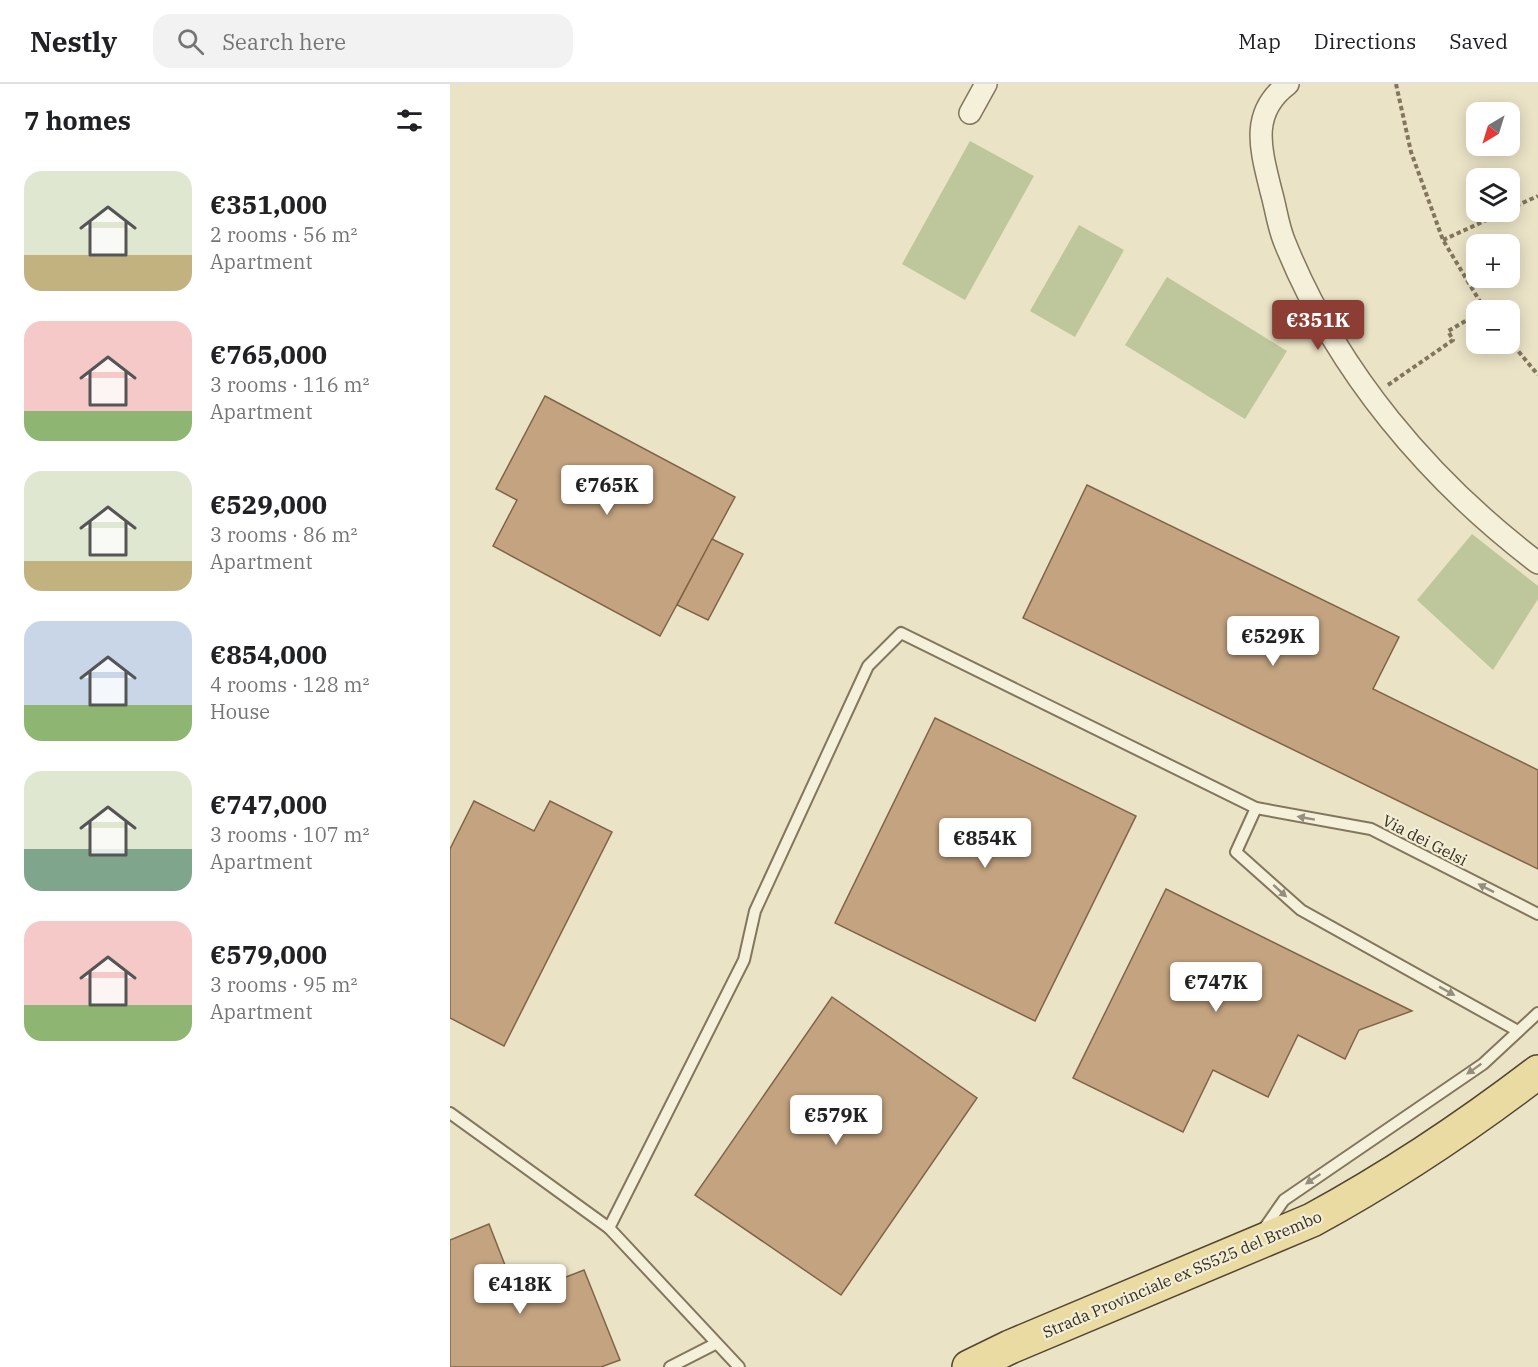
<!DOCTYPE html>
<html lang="en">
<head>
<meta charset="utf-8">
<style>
  body { margin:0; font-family:"IBM Plex Serif",serif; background:#f2f2f2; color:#202124; height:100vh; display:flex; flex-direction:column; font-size:22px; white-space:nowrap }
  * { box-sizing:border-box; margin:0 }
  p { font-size:20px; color:#757577 }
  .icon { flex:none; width:33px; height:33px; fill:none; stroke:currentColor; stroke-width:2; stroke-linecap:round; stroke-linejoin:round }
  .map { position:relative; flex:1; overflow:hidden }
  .details { display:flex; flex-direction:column; background:#fff; width:450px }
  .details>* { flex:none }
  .needle { width:39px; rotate:218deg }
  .buttons { position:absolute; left:1016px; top:18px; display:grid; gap:12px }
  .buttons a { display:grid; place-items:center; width:54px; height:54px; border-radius:12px; background:#fff; box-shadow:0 3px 15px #0003; font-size:30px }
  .price { position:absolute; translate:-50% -51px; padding:0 14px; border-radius:6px; background:#fff; color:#222; font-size:20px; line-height:39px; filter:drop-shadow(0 2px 3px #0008) }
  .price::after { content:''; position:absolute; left:50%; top:36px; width:18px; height:14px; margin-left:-9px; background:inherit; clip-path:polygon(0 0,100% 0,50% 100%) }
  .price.active { background:#8c3d34; color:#fff }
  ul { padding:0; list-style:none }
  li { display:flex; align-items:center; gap:18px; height:150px; padding:0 24px }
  li span { display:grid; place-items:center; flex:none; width:168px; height:120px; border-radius:18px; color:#555 }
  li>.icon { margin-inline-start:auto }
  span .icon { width:72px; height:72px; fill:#fffc; stroke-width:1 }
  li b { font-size:26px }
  h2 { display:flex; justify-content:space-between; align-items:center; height:72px; padding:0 24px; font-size:26px }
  header { display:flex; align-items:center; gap:36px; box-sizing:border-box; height:84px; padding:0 30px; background:#fff; border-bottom:2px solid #e0e0e0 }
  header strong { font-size:28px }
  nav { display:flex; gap:33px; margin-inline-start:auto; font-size:21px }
  .search { width:420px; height:54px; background:#f2f2f2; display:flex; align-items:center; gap:15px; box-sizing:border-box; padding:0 21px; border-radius:18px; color:#757577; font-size:22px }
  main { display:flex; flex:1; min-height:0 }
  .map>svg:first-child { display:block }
</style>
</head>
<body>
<header>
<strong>Nestly</strong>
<div class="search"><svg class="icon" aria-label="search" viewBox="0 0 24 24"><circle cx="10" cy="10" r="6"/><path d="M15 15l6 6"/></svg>Search here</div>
<nav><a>Map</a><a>Directions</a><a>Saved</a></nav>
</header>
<main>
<section class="details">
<h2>7 homes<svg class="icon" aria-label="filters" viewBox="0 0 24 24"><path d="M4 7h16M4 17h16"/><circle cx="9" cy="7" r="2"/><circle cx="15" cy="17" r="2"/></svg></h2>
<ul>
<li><span style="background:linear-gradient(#dfe7d0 70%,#c2b280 0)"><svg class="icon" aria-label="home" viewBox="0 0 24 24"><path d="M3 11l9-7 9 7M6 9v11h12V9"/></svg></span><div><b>€351,000</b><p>2 rooms · 56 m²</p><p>Apartment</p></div></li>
<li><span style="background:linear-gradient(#f6c9c9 75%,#8fb573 0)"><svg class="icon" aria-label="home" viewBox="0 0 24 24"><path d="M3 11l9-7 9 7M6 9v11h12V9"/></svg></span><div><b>€765,000</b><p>3 rooms · 116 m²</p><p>Apartment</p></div></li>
<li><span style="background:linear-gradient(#dfe7d0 75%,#c2b280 0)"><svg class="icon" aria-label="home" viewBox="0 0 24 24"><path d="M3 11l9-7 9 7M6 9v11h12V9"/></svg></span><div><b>€529,000</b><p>3 rooms · 86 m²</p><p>Apartment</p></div></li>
<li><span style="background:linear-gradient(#c9d6e8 70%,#8fb573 0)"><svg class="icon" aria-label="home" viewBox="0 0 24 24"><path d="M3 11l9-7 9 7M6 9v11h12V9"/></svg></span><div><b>€854,000</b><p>4 rooms · 128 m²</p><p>House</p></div></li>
<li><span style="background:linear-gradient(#dfe7d0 65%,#7fa58c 0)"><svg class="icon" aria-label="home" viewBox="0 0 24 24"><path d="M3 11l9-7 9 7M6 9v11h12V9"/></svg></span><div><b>€747,000</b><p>3 rooms · 107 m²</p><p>Apartment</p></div></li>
<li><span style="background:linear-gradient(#f6c9c9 70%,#8fb573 0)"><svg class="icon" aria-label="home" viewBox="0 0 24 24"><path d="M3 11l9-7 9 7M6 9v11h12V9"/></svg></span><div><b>€579,000</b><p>3 rooms · 95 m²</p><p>Apartment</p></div></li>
</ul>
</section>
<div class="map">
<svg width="1088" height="1283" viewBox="0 0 1088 1283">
  <rect width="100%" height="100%" fill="#eae3c6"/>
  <!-- green -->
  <g fill="#bdc79b">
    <path d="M520,57L584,92L515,216L452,180Z"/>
    <path d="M629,141L674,166L625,253L580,227Z"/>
    <path d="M717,193L837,267L795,335L675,261Z"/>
    <path d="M1022,450L1088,502V515L1043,586L967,516Z"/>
  </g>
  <!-- building -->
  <g fill="#c4a480" stroke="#806446" stroke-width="1.5">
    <path d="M95,312L285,413L210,552L43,462L67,416L46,405Z"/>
    <path d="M637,401L949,553L923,605L1088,686V785L573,534Z"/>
    <path d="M262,455L293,470L258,536L227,521Z"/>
    <path d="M485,634L686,732L585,937L385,839Z"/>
    <path d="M24,717L84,747L100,717L162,748L54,962L0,934V765Z"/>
    <path d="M716,805L962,927L909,946L895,975L848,951L818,1013L763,986L733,1048L623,994Z"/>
    <path d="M382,913L527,1014L391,1211L245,1111Z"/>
    <path d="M39,1140L67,1212L134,1186L170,1276L151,1283H0V1156Z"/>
  </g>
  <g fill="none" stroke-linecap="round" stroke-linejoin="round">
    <defs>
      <g id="service">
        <path d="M806,724L786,768L851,826L1068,947"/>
        <path d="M0,1029L159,1144"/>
        <path d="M811,1149L834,1116L1033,980L1088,929"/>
        <path d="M220,1283L265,1260"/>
        <path d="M289,1283L159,1144L294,876L305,827L418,582L451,549L806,724L921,745L1088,830"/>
      </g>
      <g id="minor">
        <path d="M838,0C799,29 811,66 821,107C826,124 828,143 835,159C887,288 979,396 1088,479"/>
        <path d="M520,29L536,0"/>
      </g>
      <path id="primary" d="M519,1283L560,1263L862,1136C941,1093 1016,1043 1088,988"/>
    </defs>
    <!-- service casing -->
    <use href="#service" stroke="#83765e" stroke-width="14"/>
    <!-- minor casing -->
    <use href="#minor" stroke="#83765e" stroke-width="24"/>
    <!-- primary casing -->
    <use href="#primary" stroke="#514431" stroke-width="36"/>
    <!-- path -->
    <g stroke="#83765e" stroke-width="4" stroke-dasharray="4.5 3" stroke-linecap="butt">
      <path d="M946,0L961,68L993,156L1035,226"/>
      <path d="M1059,125L1088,112"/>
      <path d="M993,156L1054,128"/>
      <path d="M1059,256L1088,291"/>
      <path d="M938,301L1003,256L998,247L1026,231"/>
    </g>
    <!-- service -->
    <use href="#service" stroke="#f5f0d9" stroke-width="10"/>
    <!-- minor -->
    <use href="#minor" stroke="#f5f0d9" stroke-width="21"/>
    <!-- primary -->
    <use href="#primary" stroke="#e9dba2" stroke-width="33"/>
  </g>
  <!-- one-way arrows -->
  <defs><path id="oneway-solid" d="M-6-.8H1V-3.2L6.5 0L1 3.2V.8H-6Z" transform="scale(1.5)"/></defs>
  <g fill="#958e7c">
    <use href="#oneway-solid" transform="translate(856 734) rotate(-170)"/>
    <use href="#oneway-solid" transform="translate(1036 804) rotate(-153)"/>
    <use href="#oneway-solid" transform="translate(830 807) rotate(42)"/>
    <use href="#oneway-solid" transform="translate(997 907) rotate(29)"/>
    <use href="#oneway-solid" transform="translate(1024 985) rotate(145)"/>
    <use href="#oneway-solid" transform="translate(863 1095) rotate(146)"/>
  </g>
  <g text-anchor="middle" stroke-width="4.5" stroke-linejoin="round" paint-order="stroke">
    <!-- street labels -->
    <g font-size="16" fill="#352d20" stroke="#f2edd5">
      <text transform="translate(975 756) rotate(27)" y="6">Via dei Gelsi</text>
      <text transform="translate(732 1190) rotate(-23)" y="6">Strada Provinciale ex SS525 del Brembo</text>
    </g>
  </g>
</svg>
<div class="buttons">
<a><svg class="needle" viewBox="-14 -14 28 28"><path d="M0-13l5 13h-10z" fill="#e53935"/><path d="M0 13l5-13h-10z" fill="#757577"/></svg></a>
<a><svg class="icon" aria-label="layers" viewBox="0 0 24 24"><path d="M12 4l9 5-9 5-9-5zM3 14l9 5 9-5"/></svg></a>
<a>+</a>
<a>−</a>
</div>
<b class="price active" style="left:868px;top:267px">€351K</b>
<b class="price" style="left:157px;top:432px">€765K</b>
<b class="price" style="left:823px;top:583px">€529K</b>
<b class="price" style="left:535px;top:785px">€854K</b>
<b class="price" style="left:766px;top:929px">€747K</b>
<b class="price" style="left:386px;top:1062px">€579K</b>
<b class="price" style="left:70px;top:1231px">€418K</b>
</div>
</main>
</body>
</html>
